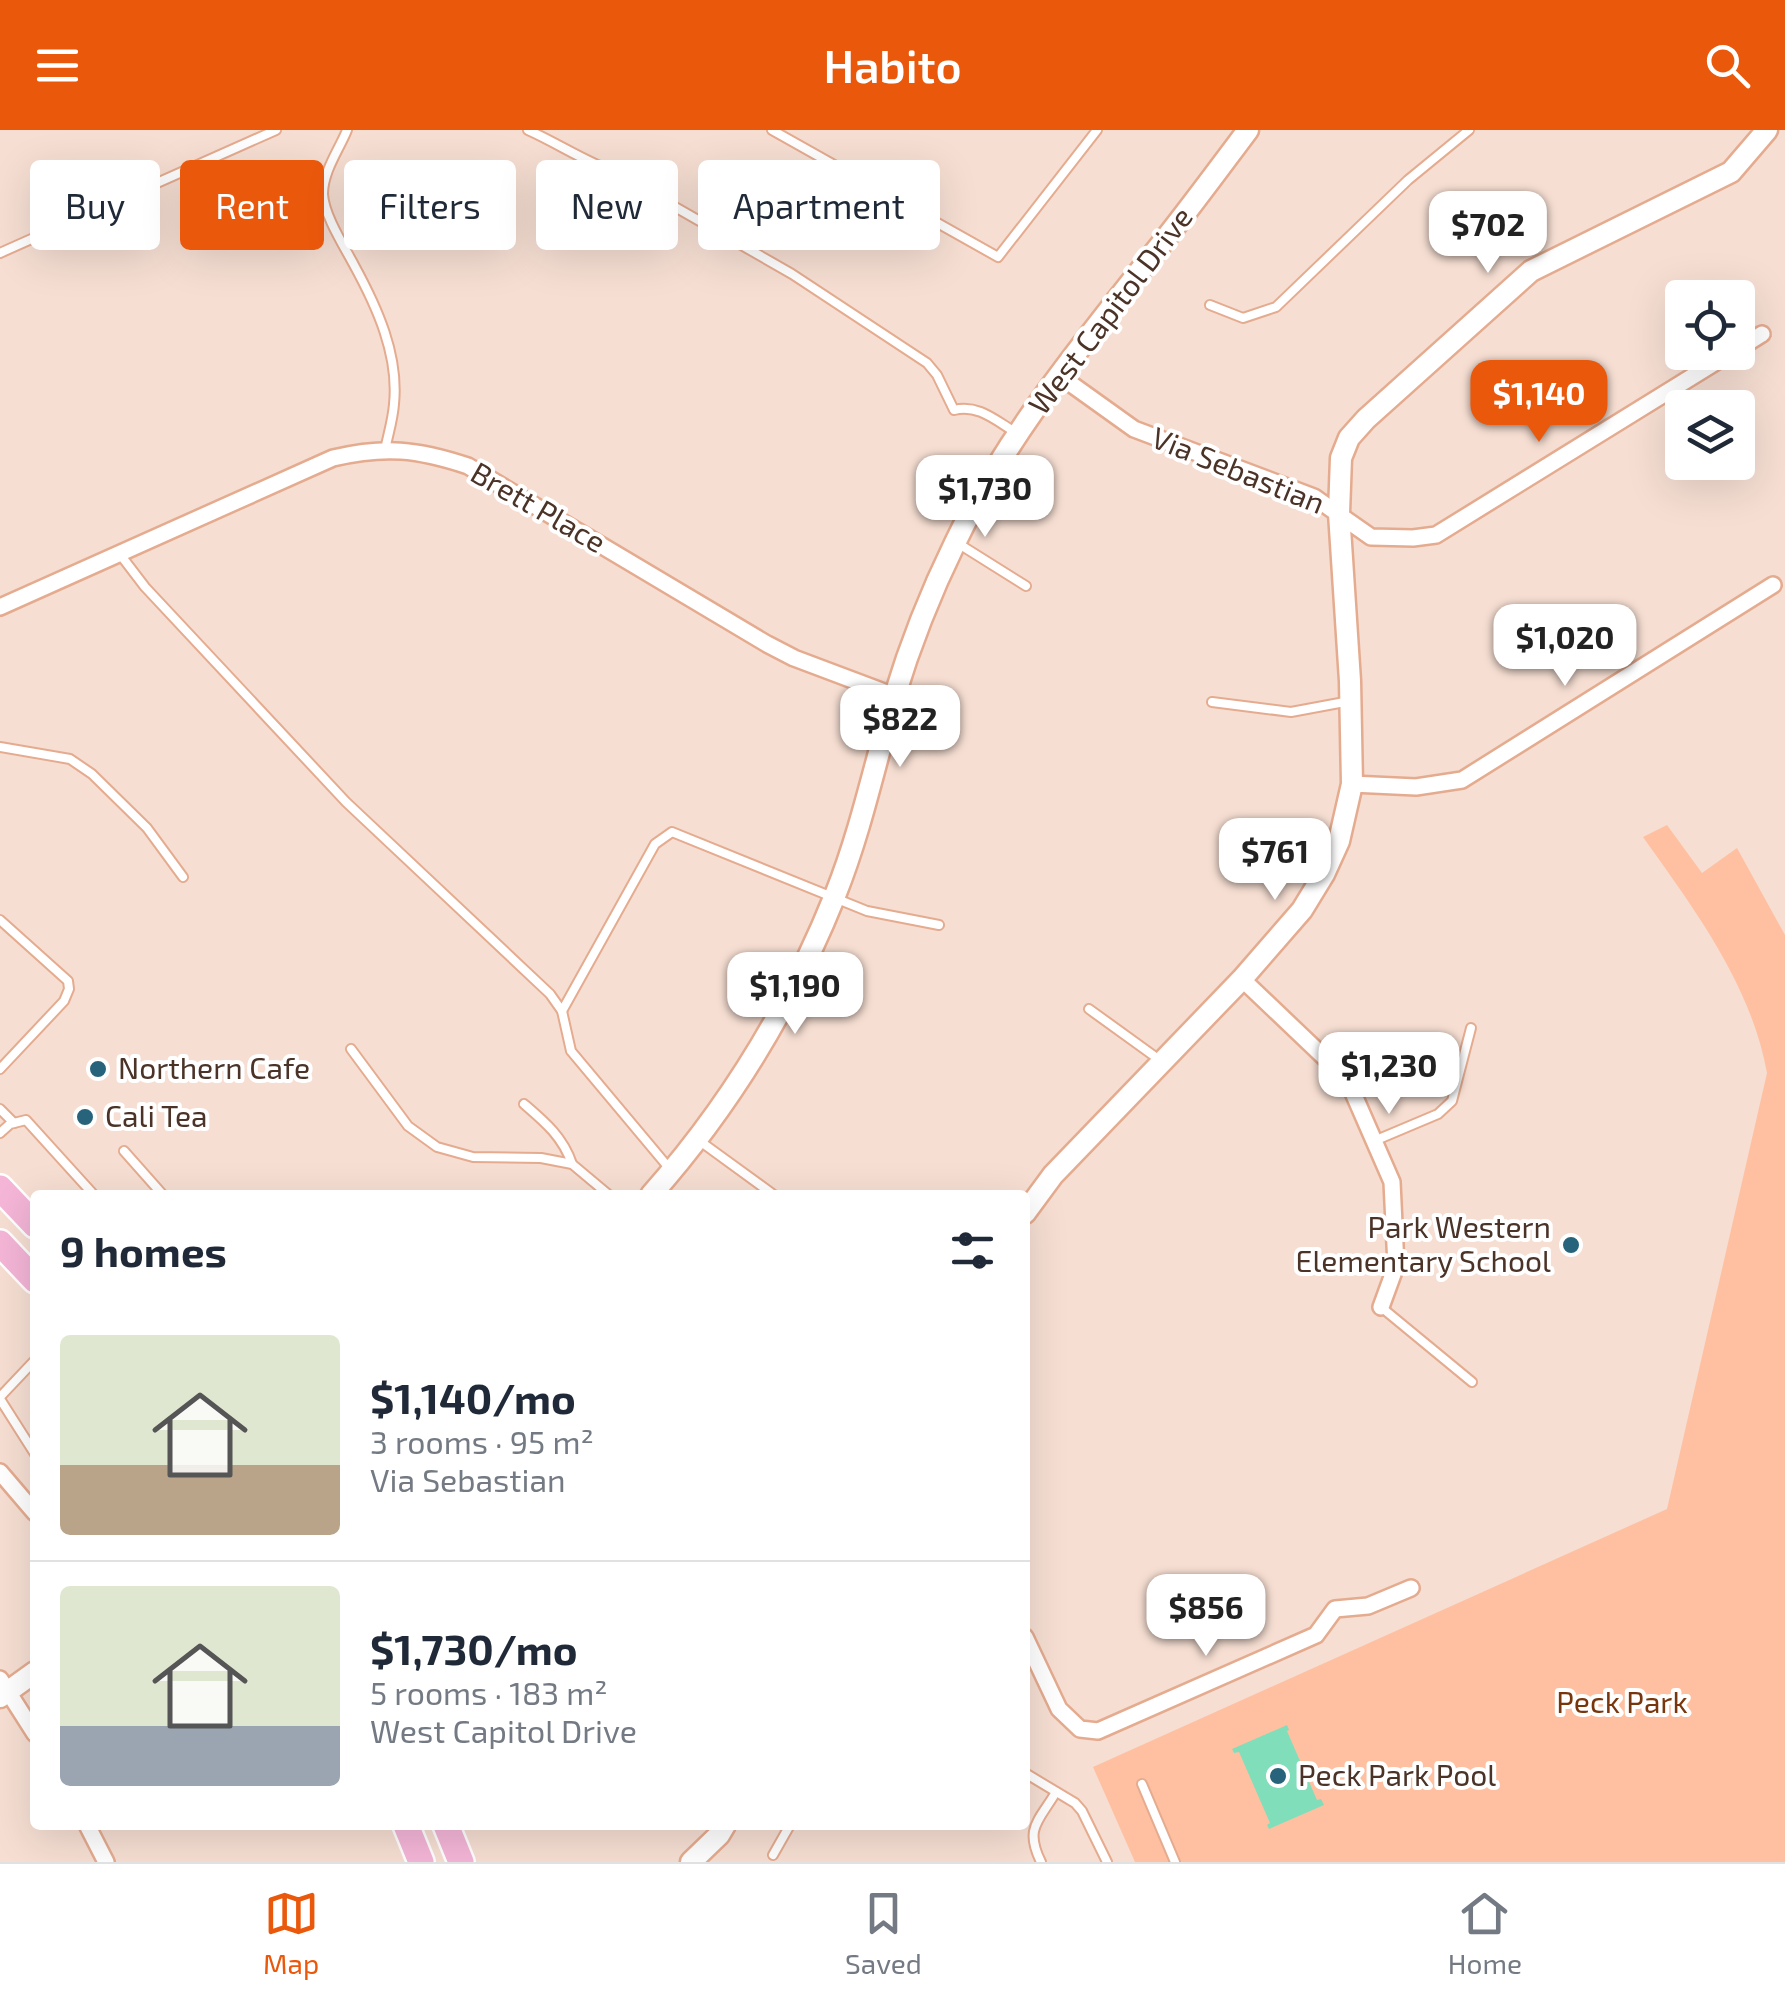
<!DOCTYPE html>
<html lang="en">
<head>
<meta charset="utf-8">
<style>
  body { margin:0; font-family:"Exo 2",sans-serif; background:#f6f6f7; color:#1f2937; height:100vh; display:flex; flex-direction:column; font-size:38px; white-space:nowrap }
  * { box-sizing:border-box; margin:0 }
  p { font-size:32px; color:#747a83 }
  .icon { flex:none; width:55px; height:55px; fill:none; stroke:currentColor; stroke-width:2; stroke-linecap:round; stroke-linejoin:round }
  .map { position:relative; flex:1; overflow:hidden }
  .drawer { position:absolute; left:30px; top:1060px; width:1000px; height:640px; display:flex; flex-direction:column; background:#fff; border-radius:10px; box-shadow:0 10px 40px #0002 }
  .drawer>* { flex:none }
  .guide { position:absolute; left:30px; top:30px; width:1000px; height:90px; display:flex; gap:20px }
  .controls { position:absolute; left:1665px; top:150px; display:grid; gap:20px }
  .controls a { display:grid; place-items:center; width:90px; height:90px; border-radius:10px; background:#fff; box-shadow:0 10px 40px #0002; font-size:50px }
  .price { position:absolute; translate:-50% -85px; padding:0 22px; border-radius:20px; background:#fff; color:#222; font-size:32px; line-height:65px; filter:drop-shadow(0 2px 5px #0008) }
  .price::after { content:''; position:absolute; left:50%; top:60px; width:30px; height:22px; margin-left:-15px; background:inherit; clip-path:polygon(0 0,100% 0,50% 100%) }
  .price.selected { background:#ea580c; color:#fff }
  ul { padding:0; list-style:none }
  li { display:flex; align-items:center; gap:30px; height:250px; padding:0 30px }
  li+li { border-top:2px solid #e0e1e3 }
  li span { display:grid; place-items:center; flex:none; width:280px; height:200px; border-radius:10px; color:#555 }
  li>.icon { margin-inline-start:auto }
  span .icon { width:120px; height:120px; fill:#fffc; stroke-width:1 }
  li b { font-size:42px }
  h2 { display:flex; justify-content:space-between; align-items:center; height:120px; padding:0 30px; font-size:42px }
  .tag { padding:0 35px; border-radius:10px; background:#fff; box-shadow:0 10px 40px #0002; font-size:35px; line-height:90px }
  .tag.selected { background:#ea580c; color:#fff }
  header { display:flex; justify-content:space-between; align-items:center; height:130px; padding:0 30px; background:#ea580c; color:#fff; font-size:45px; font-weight:600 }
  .menu { display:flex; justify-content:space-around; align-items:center; height:140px; border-top:2px solid #e0e1e3; background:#fff; font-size:28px; color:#747a83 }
  .menu a { display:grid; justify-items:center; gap:5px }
  .menu .selected { color:#ea580c }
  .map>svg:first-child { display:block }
</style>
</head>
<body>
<header><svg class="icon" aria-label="menu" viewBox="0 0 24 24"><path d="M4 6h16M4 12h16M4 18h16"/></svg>Habito<svg class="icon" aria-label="search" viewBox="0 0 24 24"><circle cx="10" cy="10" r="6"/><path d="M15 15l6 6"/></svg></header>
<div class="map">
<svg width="1785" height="1732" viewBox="0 0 1785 1732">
  <rect width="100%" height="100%" fill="#f6ded2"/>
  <!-- green -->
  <path fill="#ffc0a1" d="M1667,695L1702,743L1737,718L1785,805V1732H1135L1093,1637L1667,1379L1767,943C1751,854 1694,779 1643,707Z"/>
  <!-- water -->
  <path fill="#81deba" d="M1287,1595L1289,1600L1287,1601L1317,1670L1321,1669L1324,1675L1269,1699L1267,1695L1270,1693L1239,1622L1234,1623L1232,1619Z"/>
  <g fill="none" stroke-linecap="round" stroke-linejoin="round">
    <defs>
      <g id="service">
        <path d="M347,0C340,18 323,41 323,64C324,85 344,116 354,135C377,177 399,225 394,274C393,289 388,305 385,320"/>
        <path d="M528,0C557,13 584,31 614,42L792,144L927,233L937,245L954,280C978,274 995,290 1015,302"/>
        <path d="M772,0L998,127L1097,0"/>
        <path d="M0,123L276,0"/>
        <path d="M1210,175L1243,188L1276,177L1408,50L1469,0"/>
        <path d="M959,414L1026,456"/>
        <path d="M119,423L145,457L346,672L550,864L562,881L571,921L669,1038"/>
        <path d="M1212,572L1291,582L1350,571"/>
        <path d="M0,617L70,629L92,644L147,698L183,747"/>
        <path d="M0,790L68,851L69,859L64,871L0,939"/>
        <path d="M1089,879L1161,931"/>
        <path d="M562,881L655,714L672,702L867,781L939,795"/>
        <path d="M351,919L408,996L437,1017L473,1027L541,1028L572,1034L609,1065"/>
        <path d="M524,974C545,992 563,1007 572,1034"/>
        <path d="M0,979L14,993"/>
        <path d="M0,1003L10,994L26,990L94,1065"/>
        <path d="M697,1009L774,1065"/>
        <path d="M1374,1011L1438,984L1452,971L1471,898"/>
        <path d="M124,1021L163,1065"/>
        <path d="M1381,1177L1472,1252"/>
        <path d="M0,1267L35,1230"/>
        <path d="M0,1269L35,1324"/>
        <path d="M1025,1643L1075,1673L1082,1681L1107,1732"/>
        <path d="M1142,1654L1175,1732"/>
        <path d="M773,1725L790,1695"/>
        <path d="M1041,1732C1024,1698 1039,1691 1056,1662"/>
      </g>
      <g id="minor">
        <path d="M1738,219L1762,204"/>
        <path d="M1060,246L1134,299L1314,367L1371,407L1413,408L1436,405L1732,222"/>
        <path d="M0,477L333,328C385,316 417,319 468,336L767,514L794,528L895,566"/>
        <path d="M1352,654L1416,657L1462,650L1773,455"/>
        <path d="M1242,849L1347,949L1392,1052L1396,1136L1381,1177"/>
        <path d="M0,1342L35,1383"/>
        <path d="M1025,1507L1059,1579L1080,1599L1098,1601L1316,1505L1335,1479L1368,1476L1411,1458"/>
        <path d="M0,1549L35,1604"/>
        <path d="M87,1695L106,1732"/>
      </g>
      <g id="tertiary">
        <path d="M651,1065C729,977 792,873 836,763C861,700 875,633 894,568C910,515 931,462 955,413C1004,310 1077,221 1147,132C1182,89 1215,44 1248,0"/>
        <path d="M1025,1083L1053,1045L1242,849L1302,780L1324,744L1339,711L1352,654L1350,551L1339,383L1341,328L1349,308L1366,289L1531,141L1731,42L1767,0"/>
        <path d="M0,1567L35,1542"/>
        <path d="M691,1732L719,1705L725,1695"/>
      </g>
      <g id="primary">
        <path d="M0,1058L35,1095"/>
        <path d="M0,1113L35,1150"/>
        <path d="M406,1695L421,1732"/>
        <path d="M446,1695L461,1732"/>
      </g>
    </defs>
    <!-- service casing -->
    <use href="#service" stroke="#e5ab8f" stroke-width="12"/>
    <!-- minor casing -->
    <use href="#minor" stroke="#e5ab8f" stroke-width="20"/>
    <!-- tertiary casing -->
    <use href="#tertiary" stroke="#e5ab8f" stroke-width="25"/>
    <!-- primary casing -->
    <use href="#primary" stroke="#fff" stroke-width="30"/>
    <!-- service -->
    <use href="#service" stroke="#fff" stroke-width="8"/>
    <!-- minor -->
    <use href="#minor" stroke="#fff" stroke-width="15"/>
    <!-- tertiary -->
    <use href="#tertiary" stroke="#fff" stroke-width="20"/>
    <!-- primary -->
    <use href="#primary" stroke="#f4b5d7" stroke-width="25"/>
  </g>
  <!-- markers -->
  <g fill="#27637a" stroke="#fff" stroke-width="4">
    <circle cx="98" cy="939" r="10"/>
    <circle cx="85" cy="987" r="10"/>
    <circle cx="1571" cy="1115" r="10"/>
    <circle cx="1278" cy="1646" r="10"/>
  </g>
  <g text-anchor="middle" stroke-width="8" stroke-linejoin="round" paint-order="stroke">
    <!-- street labels -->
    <g font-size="30" fill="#4b3328" stroke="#fff">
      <text transform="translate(1111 181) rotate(-53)" y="10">West Capitol Drive</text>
      <text transform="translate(1238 341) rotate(22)" y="10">Via Sebastian</text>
      <text transform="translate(538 378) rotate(30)" y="10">Brett Place</text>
    </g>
    <!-- poi labels -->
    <g font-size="30" fill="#4b3328" stroke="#fff" text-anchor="start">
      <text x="118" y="949">Northern Cafe</text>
      <text x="105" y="997">Cali Tea</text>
      <text x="1551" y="1108" text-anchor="end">Park Western<tspan x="1551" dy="34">Elementary School</tspan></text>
      <text x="1298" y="1656">Peck Park Pool</text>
    </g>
    <!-- park labels -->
    <g font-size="30" fill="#79360c" stroke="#fff">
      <text x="1622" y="1583">Peck Park</text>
    </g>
  </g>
</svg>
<div class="controls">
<a><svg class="icon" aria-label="locate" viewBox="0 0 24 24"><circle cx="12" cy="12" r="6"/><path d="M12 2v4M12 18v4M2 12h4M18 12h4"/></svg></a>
<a><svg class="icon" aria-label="layers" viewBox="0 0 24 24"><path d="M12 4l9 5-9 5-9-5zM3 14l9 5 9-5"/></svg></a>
</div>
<b class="price" style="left:1488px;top:146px">$702</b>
<b class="price selected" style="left:1539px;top:315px">$1,140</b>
<b class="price" style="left:985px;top:410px">$1,730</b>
<b class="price" style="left:1565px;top:559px">$1,020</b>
<b class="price" style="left:900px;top:640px">$822</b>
<b class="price" style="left:1275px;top:773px">$761</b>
<b class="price" style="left:795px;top:907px">$1,190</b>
<b class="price" style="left:1389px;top:987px">$1,230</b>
<b class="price" style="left:1206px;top:1529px">$856</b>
<div class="guide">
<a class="tag">Buy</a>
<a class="tag selected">Rent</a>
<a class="tag">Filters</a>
<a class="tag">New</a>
<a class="tag">Apartment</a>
</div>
<section class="drawer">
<h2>9 homes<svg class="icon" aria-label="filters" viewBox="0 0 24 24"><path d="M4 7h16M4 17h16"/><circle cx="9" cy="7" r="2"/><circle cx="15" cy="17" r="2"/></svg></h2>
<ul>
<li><span style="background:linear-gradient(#dfe7d0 65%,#b9a48a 0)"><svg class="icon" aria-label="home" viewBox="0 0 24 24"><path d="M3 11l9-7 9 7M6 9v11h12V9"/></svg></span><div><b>$1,140/mo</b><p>3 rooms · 95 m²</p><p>Via Sebastian</p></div></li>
<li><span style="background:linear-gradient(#dfe7d0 70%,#9aa5b1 0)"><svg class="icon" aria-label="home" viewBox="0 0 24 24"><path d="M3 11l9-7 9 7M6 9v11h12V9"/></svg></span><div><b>$1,730/mo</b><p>5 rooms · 183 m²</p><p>West Capitol Drive</p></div></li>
</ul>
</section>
</div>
<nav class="menu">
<a class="selected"><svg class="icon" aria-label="map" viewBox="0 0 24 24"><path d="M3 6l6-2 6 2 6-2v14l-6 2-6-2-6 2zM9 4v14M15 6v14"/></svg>Map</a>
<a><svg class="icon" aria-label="saved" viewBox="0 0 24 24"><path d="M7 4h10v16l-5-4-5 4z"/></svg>Saved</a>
<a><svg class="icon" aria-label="home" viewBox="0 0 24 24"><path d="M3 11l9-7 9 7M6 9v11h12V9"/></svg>Home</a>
</nav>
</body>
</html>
